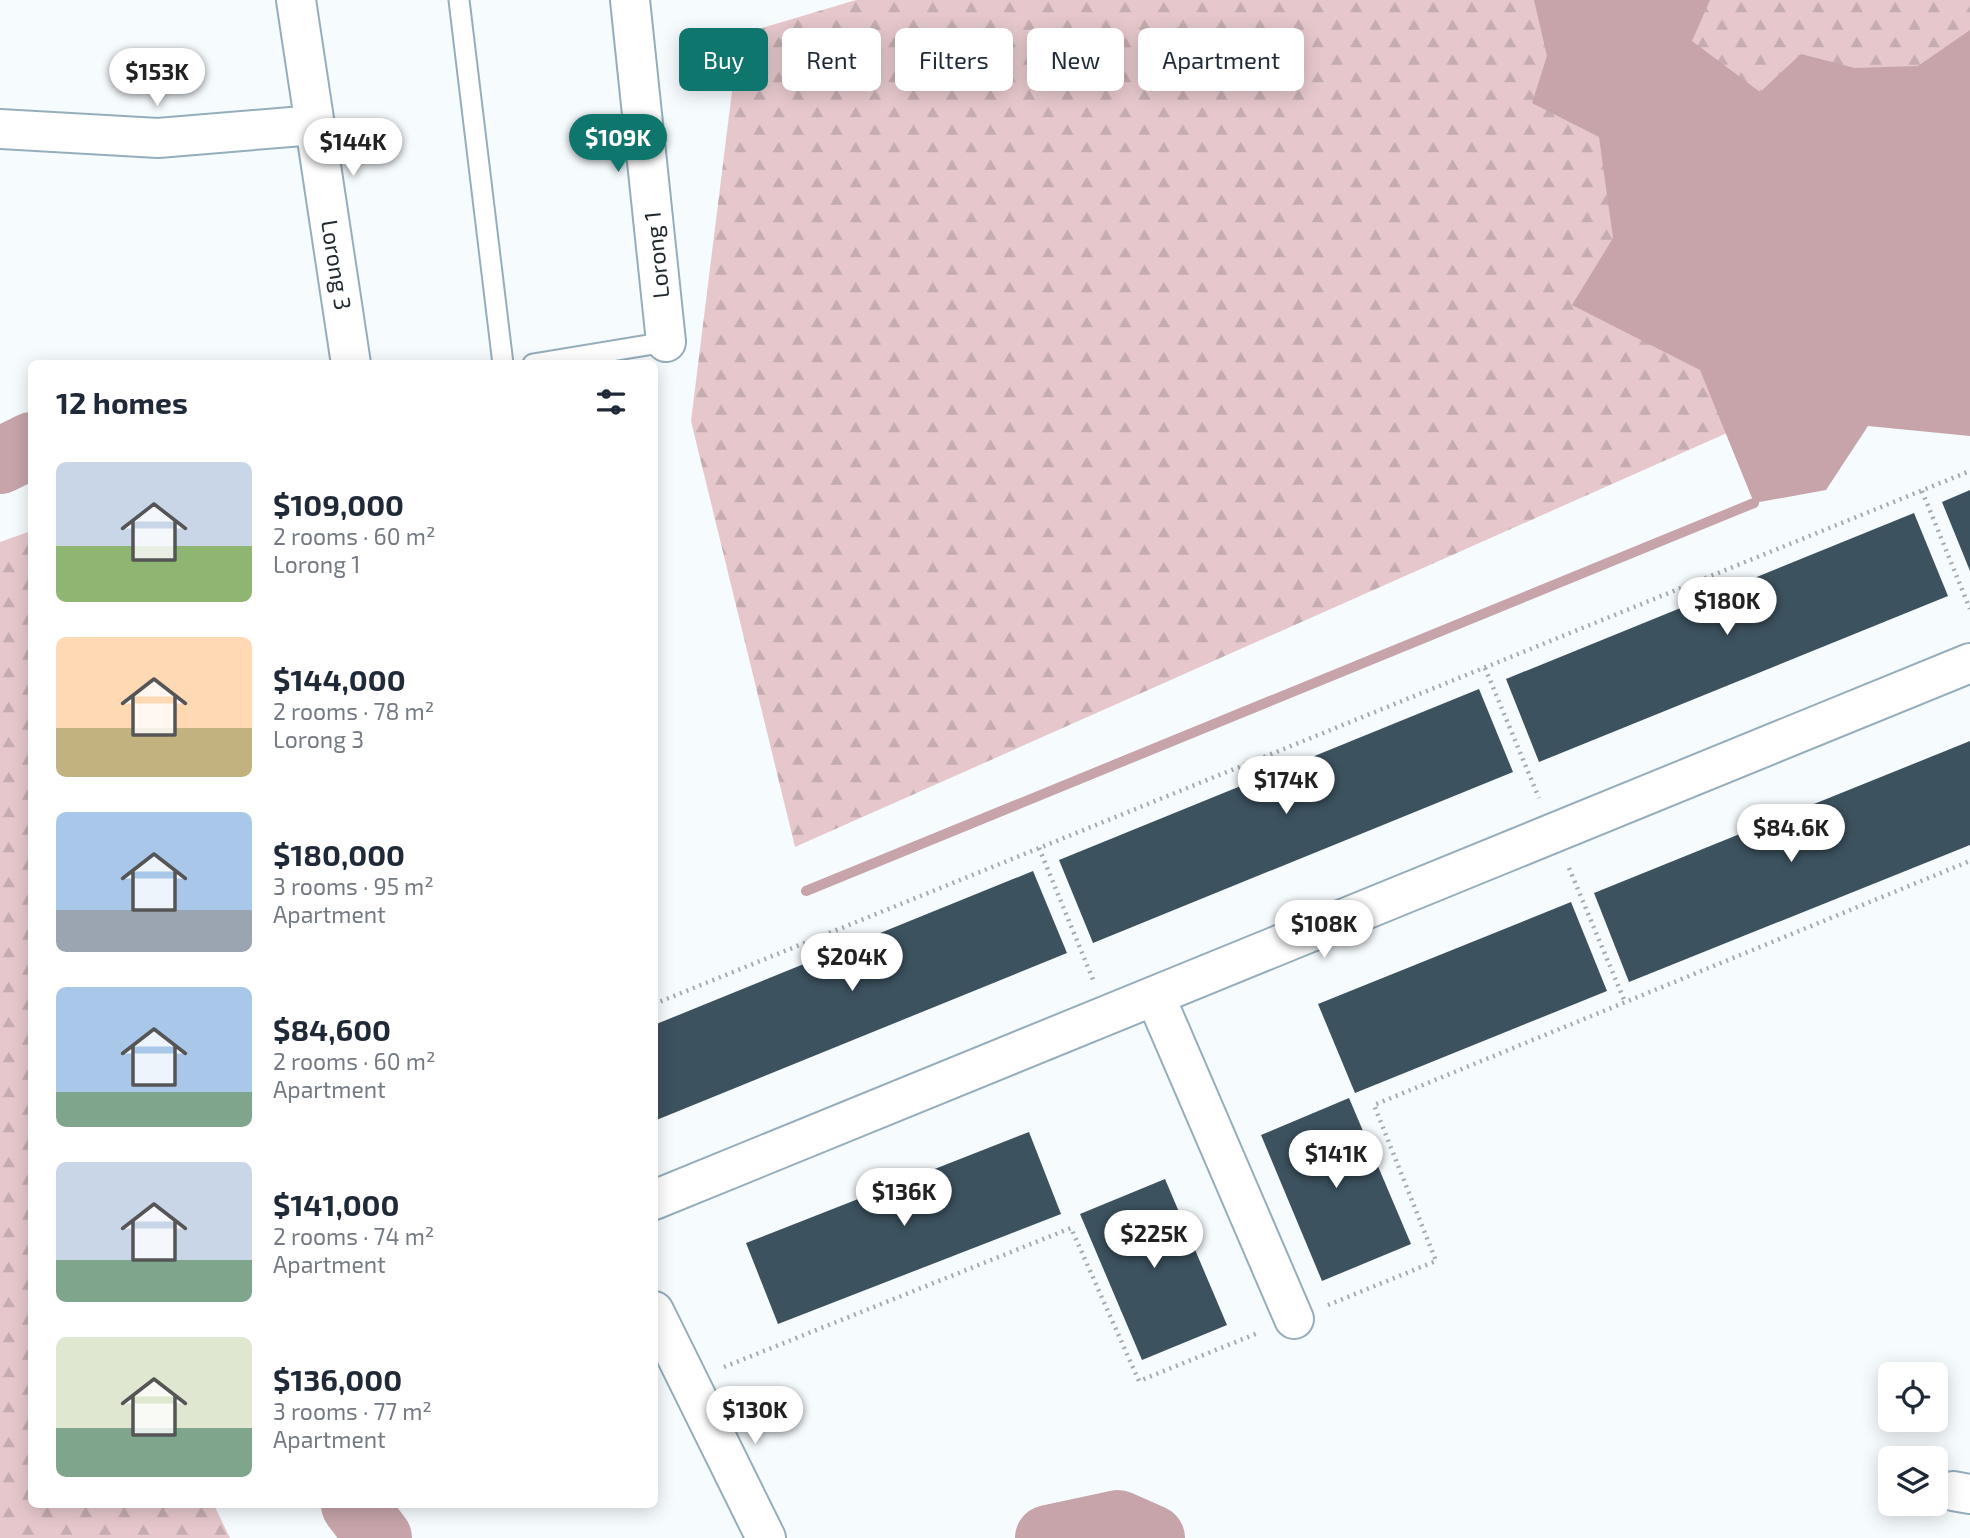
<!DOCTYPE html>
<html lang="en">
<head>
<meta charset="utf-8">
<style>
  body { margin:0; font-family:"Exo 2",sans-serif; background:#f2f2f3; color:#1f2937; height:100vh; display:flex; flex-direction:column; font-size:26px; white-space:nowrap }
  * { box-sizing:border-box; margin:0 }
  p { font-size:23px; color:#747a83 }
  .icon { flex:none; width:38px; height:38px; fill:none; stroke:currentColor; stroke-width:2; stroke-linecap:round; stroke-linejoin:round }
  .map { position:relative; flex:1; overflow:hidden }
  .drawer { position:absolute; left:28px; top:360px; width:630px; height:1148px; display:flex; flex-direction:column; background:#fff; border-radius:10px; box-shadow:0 4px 18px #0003 }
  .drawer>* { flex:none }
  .hud { position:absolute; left:679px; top:28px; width:665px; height:63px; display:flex; gap:14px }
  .buttons { position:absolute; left:1878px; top:1362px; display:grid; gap:14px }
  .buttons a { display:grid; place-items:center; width:70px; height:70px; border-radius:10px; background:#fff; box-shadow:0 4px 18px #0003; font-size:35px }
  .price { position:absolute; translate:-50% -60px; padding:0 16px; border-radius:24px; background:#fff; color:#222; font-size:23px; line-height:46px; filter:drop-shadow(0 2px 4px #0008) }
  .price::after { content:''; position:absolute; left:50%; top:42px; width:21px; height:16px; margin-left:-10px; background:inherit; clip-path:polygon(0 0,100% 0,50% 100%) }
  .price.on { background:#0f766e; color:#fff }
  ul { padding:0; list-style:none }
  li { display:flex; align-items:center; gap:21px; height:175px; padding:0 28px }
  li span { display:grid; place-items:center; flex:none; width:196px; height:140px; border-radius:10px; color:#555 }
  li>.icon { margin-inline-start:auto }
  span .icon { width:84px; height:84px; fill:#fffc; stroke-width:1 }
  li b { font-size:30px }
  h2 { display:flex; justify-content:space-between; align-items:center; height:84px; padding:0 28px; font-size:30px }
  .chip { padding:0 24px; border-radius:10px; background:#fff; box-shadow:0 4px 18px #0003; font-size:24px; line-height:63px }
  .chip.on { background:#0f766e; color:#fff }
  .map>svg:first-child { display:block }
</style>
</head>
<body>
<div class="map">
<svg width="1970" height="1538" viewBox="0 0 1970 1538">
  <defs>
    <pattern id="forest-firs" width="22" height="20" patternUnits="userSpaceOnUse" patternTransform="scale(1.75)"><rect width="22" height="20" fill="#e6c8cc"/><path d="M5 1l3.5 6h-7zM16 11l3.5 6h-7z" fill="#c5acb0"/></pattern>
  </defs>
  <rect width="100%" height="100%" fill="#f6fbfe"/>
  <!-- forest -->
  <g fill="url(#forest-firs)">
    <path d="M856,0H1970V325L795,847L691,421L739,35Z"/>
    <path d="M31,531L32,1505H214L230,1538H0V542Z"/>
  </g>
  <!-- water -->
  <path fill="#c6a4a9" d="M1534,0H1710L1692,41L1760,92L1801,54L1855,68L1918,66L1970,30V436L1868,426L1826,490L1754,503L1700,370L1572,305L1613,238L1599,137L1532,103L1547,56Z"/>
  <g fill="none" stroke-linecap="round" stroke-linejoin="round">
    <!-- stream -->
    <path stroke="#c6a4a9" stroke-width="10" d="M806,891L1754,503"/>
    <!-- river -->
    <g stroke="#c6a4a9" stroke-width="66">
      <path d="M0,461L32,445"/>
      <path d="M354,1505L379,1538"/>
      <path d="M1048,1538L1118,1523L1152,1538"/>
    </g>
  </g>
  <!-- building -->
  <g fill="#3c525f">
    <path d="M1970,490V571L1942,502Z"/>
    <path d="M1914,513L1948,596L1539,762L1506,679Z"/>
    <path d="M1479,689L1513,772L1093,943L1059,860Z"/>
    <path d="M1970,741V845L1629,982L1594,893Z"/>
    <path d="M1033,871L1067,953L654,1121V1025Z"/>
    <path d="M1571,902L1607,991L1355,1093L1318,1004Z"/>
    <path d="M1349,1098L1411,1244L1322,1281L1261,1135Z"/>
    <path d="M1029,1132L1061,1214L778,1324L746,1243Z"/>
    <path d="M1165,1179L1227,1325L1142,1360L1080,1214Z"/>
  </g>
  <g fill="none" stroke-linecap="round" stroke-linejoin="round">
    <defs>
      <g id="lane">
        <path d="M459,0L503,364"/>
        <path d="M533,364L666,342"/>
      </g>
      <g id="street">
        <path d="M296,0L351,364"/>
        <path d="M630,0L666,342"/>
        <path d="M0,129L158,138L315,125"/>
        <path d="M1155,996L1294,1319"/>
        <path d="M654,1200L1970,663"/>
        <path d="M654,1311L766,1538"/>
        <path d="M1953,1491L1970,1494"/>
      </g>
    </defs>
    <!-- lane casing -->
    <use href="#lane" stroke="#95aebc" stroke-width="23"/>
    <!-- street casing -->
    <use href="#street" stroke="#95aebc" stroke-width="42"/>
    <!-- path -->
    <g stroke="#a5abaf" stroke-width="4.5" stroke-dasharray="2 5" stroke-linecap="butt">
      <path d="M1922,491L1970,609"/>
      <path d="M1485,668L1539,798"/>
      <path d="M1039,848L1094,982"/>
      <path d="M1569,868L1625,1002"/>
      <path d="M654,1004L1970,471"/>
      <path d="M1328,1305L1436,1261L1374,1105L1970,861"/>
      <path d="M724,1367L1071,1228L1139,1381L1258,1333"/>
    </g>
    <!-- lane -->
    <use href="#lane" stroke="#fff" stroke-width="19"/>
    <!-- street -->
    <use href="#street" stroke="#fff" stroke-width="38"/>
  </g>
  <g text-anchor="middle" stroke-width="7" stroke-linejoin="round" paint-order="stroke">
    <!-- street labels -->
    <g font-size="23" fill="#1f292e" stroke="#fff">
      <text transform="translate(657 255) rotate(-96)" y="8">Lorong 1</text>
      <text transform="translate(336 265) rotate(81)" y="8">Lorong 3</text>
    </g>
  </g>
</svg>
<div class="buttons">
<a><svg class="icon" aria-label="locate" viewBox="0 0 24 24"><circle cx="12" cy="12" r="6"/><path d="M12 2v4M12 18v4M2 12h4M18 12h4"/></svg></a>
<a><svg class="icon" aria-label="layers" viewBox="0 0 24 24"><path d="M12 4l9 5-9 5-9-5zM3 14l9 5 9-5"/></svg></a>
</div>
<b class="price" style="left:157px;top:108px">$153K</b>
<b class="price on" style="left:618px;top:174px">$109K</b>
<b class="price" style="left:353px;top:178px">$144K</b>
<b class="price" style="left:1727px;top:637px">$180K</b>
<b class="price" style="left:1286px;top:816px">$174K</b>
<b class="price" style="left:1791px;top:864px">$84.6K</b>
<b class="price" style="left:1324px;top:960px">$108K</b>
<b class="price" style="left:852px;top:993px">$204K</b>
<b class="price" style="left:1336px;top:1190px">$141K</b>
<b class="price" style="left:904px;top:1228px">$136K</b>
<b class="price" style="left:1154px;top:1270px">$225K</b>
<b class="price" style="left:755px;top:1446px">$130K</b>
<div class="hud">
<a class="chip on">Buy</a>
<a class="chip">Rent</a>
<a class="chip">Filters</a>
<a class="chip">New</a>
<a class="chip">Apartment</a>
</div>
<section class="drawer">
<h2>12 homes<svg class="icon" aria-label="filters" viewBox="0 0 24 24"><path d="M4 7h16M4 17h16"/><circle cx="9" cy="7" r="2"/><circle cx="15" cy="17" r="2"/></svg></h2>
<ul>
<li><span style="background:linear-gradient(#c9d6e8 60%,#8fb573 0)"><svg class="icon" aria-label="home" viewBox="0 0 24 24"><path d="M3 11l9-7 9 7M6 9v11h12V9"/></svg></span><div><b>$109,000</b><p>2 rooms · 60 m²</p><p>Lorong 1</p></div></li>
<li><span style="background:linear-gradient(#ffd9b3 65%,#c2b280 0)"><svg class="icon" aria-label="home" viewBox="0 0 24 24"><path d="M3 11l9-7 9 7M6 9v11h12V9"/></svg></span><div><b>$144,000</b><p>2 rooms · 78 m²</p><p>Lorong 3</p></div></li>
<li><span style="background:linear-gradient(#a9c7e8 70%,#9aa5b1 0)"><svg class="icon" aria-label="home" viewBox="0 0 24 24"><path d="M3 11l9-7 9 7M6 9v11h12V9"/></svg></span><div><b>$180,000</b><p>3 rooms · 95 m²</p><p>Apartment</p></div></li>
<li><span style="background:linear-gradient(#a9c7e8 75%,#7fa58c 0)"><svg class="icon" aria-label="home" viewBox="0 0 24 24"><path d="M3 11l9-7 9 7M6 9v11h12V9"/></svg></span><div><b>$84,600</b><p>2 rooms · 60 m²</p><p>Apartment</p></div></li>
<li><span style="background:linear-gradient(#c9d6e8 70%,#7fa58c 0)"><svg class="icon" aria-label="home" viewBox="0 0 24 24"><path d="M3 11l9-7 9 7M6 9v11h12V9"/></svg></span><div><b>$141,000</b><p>2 rooms · 74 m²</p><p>Apartment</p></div></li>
<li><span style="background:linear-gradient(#dfe7d0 65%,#7fa58c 0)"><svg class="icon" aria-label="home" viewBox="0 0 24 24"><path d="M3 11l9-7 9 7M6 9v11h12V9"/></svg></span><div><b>$136,000</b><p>3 rooms · 77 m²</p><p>Apartment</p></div></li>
</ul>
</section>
</div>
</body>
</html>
